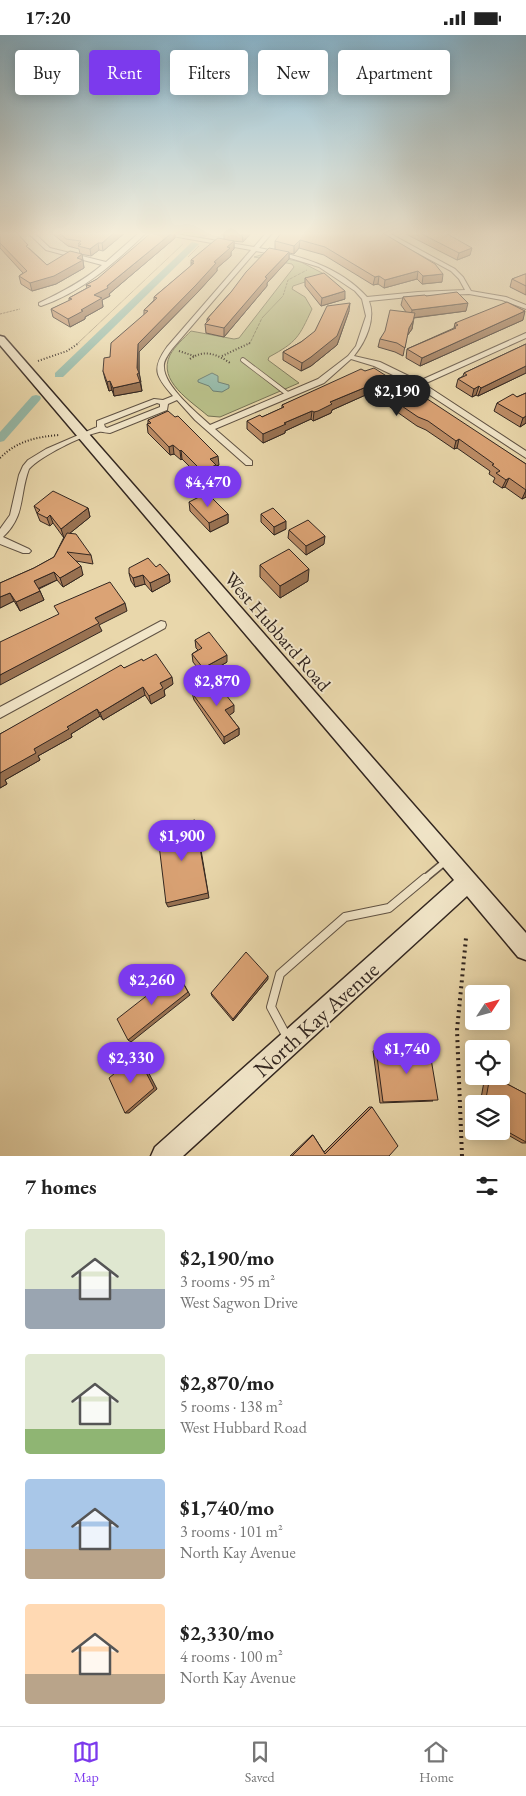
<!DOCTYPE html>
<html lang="en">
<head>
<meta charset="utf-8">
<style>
  body { margin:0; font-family:"EB Garamond",serif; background:#f6f6f6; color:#222; height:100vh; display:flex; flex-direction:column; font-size:19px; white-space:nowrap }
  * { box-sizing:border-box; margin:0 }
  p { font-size:16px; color:#767676 }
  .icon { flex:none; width:28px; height:28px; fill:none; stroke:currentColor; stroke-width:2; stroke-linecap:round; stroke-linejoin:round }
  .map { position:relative; height:1121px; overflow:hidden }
  .panel { display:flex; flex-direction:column; background:#fff; flex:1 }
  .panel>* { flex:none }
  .top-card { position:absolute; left:15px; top:15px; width:496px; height:45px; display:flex; gap:10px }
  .needle { width:32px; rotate:54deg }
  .buttons { position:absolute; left:465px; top:950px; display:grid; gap:10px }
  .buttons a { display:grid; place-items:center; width:45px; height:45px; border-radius:5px; background:#fff; box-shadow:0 2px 12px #0003; font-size:25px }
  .price { position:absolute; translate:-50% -42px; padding:0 11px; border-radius:18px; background:#7c3aed; color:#fff; font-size:16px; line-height:32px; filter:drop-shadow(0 1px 2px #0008) }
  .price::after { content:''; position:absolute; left:50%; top:30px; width:15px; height:11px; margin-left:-8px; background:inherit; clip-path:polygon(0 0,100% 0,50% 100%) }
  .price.current { background:#222; color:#fff }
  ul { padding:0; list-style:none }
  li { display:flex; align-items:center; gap:15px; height:125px; padding:0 25px }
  li span { display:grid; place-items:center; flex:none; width:140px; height:100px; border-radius:5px; color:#555 }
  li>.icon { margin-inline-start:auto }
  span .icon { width:60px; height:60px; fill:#fffc; stroke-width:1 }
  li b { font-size:21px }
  h2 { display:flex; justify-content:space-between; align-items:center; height:60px; padding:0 25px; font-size:21px }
  .chip { padding:0 18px; border-radius:5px; background:#fff; box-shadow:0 2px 12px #0003; font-size:18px; line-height:45px }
  .chip.current { background:#7c3aed; color:#fff }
  .status { display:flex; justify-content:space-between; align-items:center; height:35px; padding:0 25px; background:#fff; direction:ltr }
  .status svg { height:14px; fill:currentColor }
  .tabs { display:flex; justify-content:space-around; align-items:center; height:70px; border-top:1px solid #e0e0e0; background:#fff; font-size:14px; color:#767676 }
  .tabs a { display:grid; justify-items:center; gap:2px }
  .tabs .current { color:#7c3aed }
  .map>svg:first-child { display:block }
</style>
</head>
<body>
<div class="status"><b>17:20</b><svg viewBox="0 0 49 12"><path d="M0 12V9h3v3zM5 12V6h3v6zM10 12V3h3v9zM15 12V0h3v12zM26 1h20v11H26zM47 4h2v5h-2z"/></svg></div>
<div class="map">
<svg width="526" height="1121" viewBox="0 0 526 1121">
  <rect width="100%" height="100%" fill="#e9d7ab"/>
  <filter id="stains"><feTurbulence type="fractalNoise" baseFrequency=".004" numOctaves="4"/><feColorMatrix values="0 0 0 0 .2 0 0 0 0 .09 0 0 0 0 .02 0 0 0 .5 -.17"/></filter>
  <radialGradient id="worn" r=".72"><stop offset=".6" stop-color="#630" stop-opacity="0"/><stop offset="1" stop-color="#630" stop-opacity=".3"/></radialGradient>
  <!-- green -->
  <path fill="#b8be88" stroke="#757254" d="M264,219L301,227L326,240L293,251L292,254L305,262L312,274C299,302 297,307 269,322L268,325L299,348L220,382L208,381C191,366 157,346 170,320C175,311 184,303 191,296L234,304L239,303L294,232L292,229L254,222Z"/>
  <!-- water -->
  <path fill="#97baa9" stroke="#6f7f72" d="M212,338L218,341V347L229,350V353L222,357L213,356L209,351L198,347V345Z"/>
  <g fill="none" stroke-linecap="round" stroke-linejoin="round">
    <!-- canal -->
    <g fill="#97baa9" fill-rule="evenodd">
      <path d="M203,197H211L203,204L199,202Z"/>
      <path d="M192,207L199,209L63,342H55V338Z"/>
      <path d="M36,360L40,361L41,363L40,365L4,406L0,407V397L32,361Z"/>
    </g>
    <defs>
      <path id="lane-far2" d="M243,325L289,360"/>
      <path id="lane-far1" d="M423,845L446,826"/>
      <path id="lane" d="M287,1002L271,972L280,939L345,882L389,873L425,843"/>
      <g id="street">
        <path d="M27,197H33L50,213L106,227L140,197H147C117,226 81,258 41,271L39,270V268C62,257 83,246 102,230L46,215Z"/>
        <path d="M150,197H164L254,212L267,197H273L259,213C298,220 339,231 367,262L418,257L465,255L459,244L451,236L379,197H387L455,234L463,242L471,256L506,262L526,270V274L502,265L469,259L418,261L369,266C376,284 366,306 354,321L380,327L419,346L526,298V303L424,349L526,416V423L416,351L374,331L351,324L324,348L215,394L252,426V430H246L195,385L177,365L168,369L167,375L110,398C106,398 102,396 99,397C81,401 41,421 29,434C19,461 26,480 3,502L29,514L31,516L29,518H23L0,509V494L10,480L19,440L23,431L28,425L46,414L97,392V386L154,364L163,365L173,361C156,342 151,334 167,312L251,215ZM256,216L287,222L319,232L355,256L362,264L366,281L356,311L348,321L318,344L210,390C197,378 164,351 164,332C163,326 168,320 172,314ZM157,368L160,369V372L107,393L105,392L104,389Z"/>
        <path d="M161,586L165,587L166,590L165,593L0,683V672Z"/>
      </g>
      <path id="secondary" d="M0,301L4,302L526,898V925L518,922L467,861L183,1121H151L155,1112L454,845L0,310Z"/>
    </defs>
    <!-- lane-far2 casing -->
    <use href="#lane-far2" stroke="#605243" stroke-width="5.5"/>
    <!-- lane-far1 casing -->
    <use href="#lane-far1" stroke="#605243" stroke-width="9"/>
    <!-- lane casing -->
    <use href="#lane" stroke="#605243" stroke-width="10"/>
    <!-- street casing -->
    <use href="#street" stroke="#605243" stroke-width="2"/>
    <!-- secondary casing -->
    <use href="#secondary" stroke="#322620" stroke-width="3"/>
    <!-- path-far2 -->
    <g stroke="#322620" stroke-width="1" stroke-dasharray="0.5 1" stroke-linecap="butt">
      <path d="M188,222L199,211"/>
      <path d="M0,279L20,274"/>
      <path d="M77,309L183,209"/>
      <path d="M248,309L250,308L262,283L283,261L288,245L307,235"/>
    </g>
    <!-- path-far1 -->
    <g stroke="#322620" stroke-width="2" stroke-dasharray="1 2" stroke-linecap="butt">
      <path d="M179,316L194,321"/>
      <path d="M222,321L250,308"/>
      <path d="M190,324C204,314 217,319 230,328"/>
      <path d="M38,326L67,316L79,308"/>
      <path d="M0,423C17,406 36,402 59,400"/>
    </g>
    <!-- path -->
    <path stroke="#322620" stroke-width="4" stroke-dasharray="2 4" stroke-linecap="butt" d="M462,1121L457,995L466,903"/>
    <!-- lane-far2 -->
    <use href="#lane-far2" stroke="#f1e5c8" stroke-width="4"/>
    <!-- lane-far1 -->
    <use href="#lane-far1" stroke="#f1e5c8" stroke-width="6"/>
    <!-- lane -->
    <use href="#lane" stroke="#f1e5c8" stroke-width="8"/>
    <!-- street -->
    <use href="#street" fill="#f1e5c8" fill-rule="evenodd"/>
    <!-- secondary -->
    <use href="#secondary" fill="#f1e5c8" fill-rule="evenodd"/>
  </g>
  <!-- wall -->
  <g fill="#bc8c65" stroke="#322620">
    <path d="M0,197L30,214L47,230L82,219L84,233L56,249L32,256L21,249L19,241L23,238L0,213Z"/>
    <path d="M50,197H126L103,216L99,215L91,221L80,219L79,214L68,211Z"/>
    <path d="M224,197H252L243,207L232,206H234V214L231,217V221L217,233V236L197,258L139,317V336L142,356L114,361L112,355L109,356L105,344L103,336L110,322L144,280V275L154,265V262L191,231V225L224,204Z"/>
    <path d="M381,197L442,247L422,249L417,244L384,253L378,249L373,250L324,220L299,213L294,219L289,218V224L267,248V251L224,302L206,298L205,289L207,288V284L231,257L275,214V206Z"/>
    <path d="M402,197H444L470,220L457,225Z"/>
    <path d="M175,203L109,259L110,261L102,265L103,272L85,282V284L70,292L53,282L51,274L69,266V263L87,253L86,250Z"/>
    <path d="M526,239V260L510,252L512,244Z"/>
    <path d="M305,243L345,264L321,271L305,251Z"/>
    <path d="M426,261L466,276L414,283L412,294L407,301L403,321L395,317L378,312L380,304L406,277L401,270L403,262Z"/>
    <path d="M349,276L337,310L311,331L301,336L283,325V317L301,307Z"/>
    <path d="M523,285L420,331L406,323L407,314L454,293L455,288Z"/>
    <path d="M526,309V338L478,361L476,360L472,362L456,352L458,344L463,341L464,338Z"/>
    <path d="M365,336L399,349L526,429V462L522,464L505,452L502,453L493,447L495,443L489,439L490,436L457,413L454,414L426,395L417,391L370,358L332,375L331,378L318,384L313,386L311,384L285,396V398L263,408L247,394V386L262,382L282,373V370Z"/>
    <path d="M526,358V388L520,392L494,376L497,368L517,362Z"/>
    <path d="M148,385L219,430L216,431V439L203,445L182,424L181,425L174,419L170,420L148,398L147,389H148Z"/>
    <path d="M189,467L228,479V488L210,497L190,476Z"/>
    <path d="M34,471L88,473L90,482L70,498L91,520L93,529L76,526L83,540L63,552L57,545L39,554L44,565L20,576L14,566L0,573V548L34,533L54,522L64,502V503L53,488L50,491L40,486Z"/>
    <path d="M261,479L286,494L274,500L261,487Z"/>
    <path d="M289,495L324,509L306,520L288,503Z"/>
    <path d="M260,530L308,546L280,563L260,542Z"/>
    <path d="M156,532L169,539L170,547L152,557L145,549L135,552L131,546L129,538Z"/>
    <path d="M195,605L227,627L204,641L193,627L192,619L198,615L196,613Z"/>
    <path d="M143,626L173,649L164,655L165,661L151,669L145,660L103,685L100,681L71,699L72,702L38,721L40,725L5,745L7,749L0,753V699L124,633Z"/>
    <path d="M192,658L234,677L229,680L239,693V700L224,709L194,665Z"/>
    <path d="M268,944L233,986L212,961L211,958Z"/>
    <path d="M376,1014L433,1066L380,1068L373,1016Z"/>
    <path d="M485,1041H492L526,1059V1108H522L501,1096V1069H480Z"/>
    <path d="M369,1072H372L389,1121H290L312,1100H313L324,1117Z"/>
  </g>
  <!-- shaded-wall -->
  <g fill="#997252" stroke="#322620">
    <path d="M115,197H126L103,216L102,208Z"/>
    <path d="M173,197H175V203L109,259L110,261L102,265L103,272L85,282V284L70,292L68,284L81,275L94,260L107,251Z"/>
    <path d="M244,197H252L243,207L242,199Z"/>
    <path d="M300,205L299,213L294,219V211Z"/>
    <path d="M234,206V214L231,217V221L217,233V236L197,258L139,317V338L141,347H138L137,339L138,309L227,212Z"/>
    <path d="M98,208L99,215L91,221L90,214Z"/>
    <path d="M472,213L470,220L457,225L459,218Z"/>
    <path d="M289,217V224L267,248V251L224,302V293L265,242Z"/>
    <path d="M82,219L84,233L56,249L32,256L30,248L77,223Z"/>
    <path d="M418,236L417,244L384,253L385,245Z"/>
    <path d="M443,239L442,247L422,249L423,241Z"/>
    <path d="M379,241L378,249L373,250L375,242Z"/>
    <path d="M345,256V264L321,271L322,263Z"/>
    <path d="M350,268L349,276L337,310L311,331L301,336L302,328Z"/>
    <path d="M468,268L466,276L411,283L412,275Z"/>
    <path d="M525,276L523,285L420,331L422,323Z"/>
    <path d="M413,286L412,294L407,301L409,293Z"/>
    <path d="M526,331V338L478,361L481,353Z"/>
    <path d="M110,346L112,355L109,356L107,347Z"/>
    <path d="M140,347L142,356L114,361L113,353Z"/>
    <path d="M371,350L370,358L332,375L331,378L313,386L314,377L330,367Z"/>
    <path d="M479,351L476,360L472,362L474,354Z"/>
    <path d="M312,376L311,384L285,396V398L263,408V399L284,388Z"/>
    <path d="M526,381V388L520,392L523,383Z"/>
    <path d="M459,404L457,413L454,414L456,406Z"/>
    <path d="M173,410L174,419L170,420L169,412Z"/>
    <path d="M181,415L182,424L181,425L180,416Z"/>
    <path d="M218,421L219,430L216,431V439L203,445L202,436L210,424Z"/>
    <path d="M509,443L505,452L502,453L506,445Z"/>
    <path d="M526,455V462L522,464Z"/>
    <path d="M88,473L90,482L64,503L61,494Z"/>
    <path d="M228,479V488L210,497L209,488Z"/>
    <path d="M50,480L53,488L50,491L47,483Z"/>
    <path d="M286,486V494L274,500V492Z"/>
    <path d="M325,501L324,509L306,520V511Z"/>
    <path d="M81,531L83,540L63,552L60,543Z"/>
    <path d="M309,534L308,546L280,563V551Z"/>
    <path d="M54,537L57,545L37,554L34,546Z"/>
    <path d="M169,539L170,547L152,557L150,548Z"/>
    <path d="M143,540L145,549L135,552L133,543Z"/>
    <path d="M40,556L44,565L20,576L16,567Z"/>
    <path d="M10,558L14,566L0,573V562Z"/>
    <path d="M125,568L127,576L99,590L102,596L0,650V640L95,583Z"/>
    <path d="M227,620V627L204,641L203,633Z"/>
    <path d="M172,642L173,649L164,655L165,661L151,669L149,661L160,648Z"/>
    <path d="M143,652L145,660L103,685L100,678Z"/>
    <path d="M234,670V677L226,683L225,675Z"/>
    <path d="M97,674L100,681L71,699L72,702L38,721L40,725L5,745L7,749L0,753V738L34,714L67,692Z"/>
    <path d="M239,693V700L224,709V702Z"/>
    <path d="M197,791L209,863L168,872L166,868Z"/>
    <path d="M177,937L190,960L131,1007L128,1005Z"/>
    <path d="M268,941V944L233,986V984Z"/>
    <path d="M137,1020L140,1021L157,1054L129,1078H125Z"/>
  </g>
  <!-- building -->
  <g fill="#dba375" stroke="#322620">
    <path d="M0,197H16L28,210L26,211L47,230L70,216L82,219L77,223L83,225L54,241L30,248L19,241L27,236L0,208Z"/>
    <path d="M58,197H115L102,208H98L90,214L78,211L81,209H78L81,206L66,204Z"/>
    <path d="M152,197H173L107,251L108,253L94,260L102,263L81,275L83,276L68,284L51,274L72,264L69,263L91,251L86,250L97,244Z"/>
    <path d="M224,197H244L242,199Z"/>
    <path d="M282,197H381L435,229L443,239L423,241L418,236L385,245L379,241L375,242L325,212L300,205L294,211L275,206Z"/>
    <path d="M418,197H444L472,213L459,218Z"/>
    <path d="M218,203L234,206L227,212L230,213L214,227L216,228L196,250L138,309L137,333L139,338L137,339L140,347L113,353L110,346L107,347L103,336L104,323L110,322L111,308L148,276L144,275L157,263L154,262L194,228H191L194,226L191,225L214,206Z"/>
    <path d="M269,213L289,217L265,242L267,243L224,293L205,289L210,284H207L231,257L246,237Z"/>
    <path d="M324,238L345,256L322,263L305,243Z"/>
    <path d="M525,239H526V251L512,244Z"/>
    <path d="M457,257L468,268L412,275L403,262L425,260L426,261Z"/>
    <path d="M507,267L525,276L422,323L407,314L456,293L454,292L458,290L455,288Z"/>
    <path d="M350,268L337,301L311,322L302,328L283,317L301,307L315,296L327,271Z"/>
    <path d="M390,275L415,278L413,286L409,293L405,313L397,308L380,304L385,296Z"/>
    <path d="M526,309V331L481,353L479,351L474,354L458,344L467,340L464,338Z"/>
    <path d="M374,333L399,349L403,348L526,429V455L509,443L506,445L496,438L500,436L492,430L494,429L459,404L456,406L428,386L418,382L371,350L330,367L332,369L318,376L314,377L312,376L284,388L286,389L263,399L247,386L260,380L262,382L284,372L282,370L361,334L365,336Z"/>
    <path d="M526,358V381L523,383L497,368L513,359L517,362Z"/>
    <path d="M168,376L175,382L178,381L218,421L210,424L216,430L202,436L181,415L180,416L173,410L169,412L147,389L151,388L148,385Z"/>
    <path d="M53,456L88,473L61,494L50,480L47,483L37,478L40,475L34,471Z"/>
    <path d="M207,458L228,479L209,488L189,467Z"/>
    <path d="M273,473L286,486L274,492L261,479Z"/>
    <path d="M308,485L325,501L306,511L289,495Z"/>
    <path d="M67,498L76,499L91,520L67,517L81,531L60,543L54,537L34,546L40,556L16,567L10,558L0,562V548L34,533L54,522Z"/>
    <path d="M289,514L309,534L280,551L260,530Z"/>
    <path d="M148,523L156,532L160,529L169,539L150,548L143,540L133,543L129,538V533Z"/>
    <path d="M110,547L125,568L95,583L99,588L0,640V607L59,579L54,571Z"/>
    <path d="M209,597L227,620L203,633L192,619L202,613L195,605Z"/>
    <path d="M156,619L172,642L160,648L163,653L149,661L143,652L100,678L97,674L67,692L69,694L34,714L36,718L0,738V699L121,630L124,633L142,624L143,626Z"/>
    <path d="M214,645L234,670L225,675L239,693L224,702L192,658Z"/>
    <path d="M195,785L208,858L166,868L157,793Z"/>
    <path d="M246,917L268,941L233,984L211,958Z"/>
    <path d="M177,937L188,957L128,1005L117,984Z"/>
    <path d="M429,1012L438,1065L383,1067L376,1014Z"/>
    <path d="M137,1020L154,1053L125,1078L109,1043Z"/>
    <path d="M490,1041H492L526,1059V1107L501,1093V1069H485Z"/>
    <path d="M372,1072L398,1111L389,1121H292L313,1100L325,1119Z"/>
  </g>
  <!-- sky -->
  <linearGradient id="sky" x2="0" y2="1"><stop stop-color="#87b6cf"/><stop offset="0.56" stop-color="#f5edd9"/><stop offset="1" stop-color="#f5edd9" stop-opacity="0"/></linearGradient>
  <rect width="526" height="354" fill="url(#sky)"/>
  <g text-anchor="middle" stroke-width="4" stroke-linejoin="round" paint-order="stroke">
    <!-- street labels -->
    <g font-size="19" fill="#322620" stroke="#f1e5c8">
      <text transform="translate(278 596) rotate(49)" y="7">West Hubbard Road</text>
    </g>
    <!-- near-street labels -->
    <g font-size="22" fill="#322620" stroke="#f1e5c8">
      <text transform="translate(316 984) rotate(-42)" y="8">North Kay Avenue</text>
    </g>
  </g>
  <rect width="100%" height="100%" filter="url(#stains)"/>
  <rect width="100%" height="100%" fill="url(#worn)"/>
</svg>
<div class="buttons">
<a><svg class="needle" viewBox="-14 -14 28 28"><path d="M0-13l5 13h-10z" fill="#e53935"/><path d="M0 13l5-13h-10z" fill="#767676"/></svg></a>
<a><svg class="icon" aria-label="locate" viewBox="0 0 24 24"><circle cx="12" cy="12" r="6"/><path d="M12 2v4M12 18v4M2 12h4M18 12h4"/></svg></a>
<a><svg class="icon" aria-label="layers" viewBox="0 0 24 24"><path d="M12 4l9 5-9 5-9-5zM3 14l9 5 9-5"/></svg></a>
</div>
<b class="price current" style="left:397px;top:382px">$2,190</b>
<b class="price" style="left:208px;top:473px">$4,470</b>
<b class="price" style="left:217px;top:672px">$2,870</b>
<b class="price" style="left:182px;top:827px">$1,900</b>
<b class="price" style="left:152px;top:971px">$2,260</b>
<b class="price" style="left:407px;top:1040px">$1,740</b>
<b class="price" style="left:131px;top:1049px">$2,330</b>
<div class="top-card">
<a class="chip">Buy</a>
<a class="chip current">Rent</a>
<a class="chip">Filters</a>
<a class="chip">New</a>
<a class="chip">Apartment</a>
</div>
</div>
<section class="panel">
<h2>7 homes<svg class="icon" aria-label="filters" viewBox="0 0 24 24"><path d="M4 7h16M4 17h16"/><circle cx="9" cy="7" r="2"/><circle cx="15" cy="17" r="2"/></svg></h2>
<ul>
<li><span style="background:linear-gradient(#dfe7d0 60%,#9aa5b1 0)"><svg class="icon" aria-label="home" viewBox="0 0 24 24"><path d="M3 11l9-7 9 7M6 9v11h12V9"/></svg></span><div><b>$2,190/mo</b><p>3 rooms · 95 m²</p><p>West Sagwon Drive</p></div></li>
<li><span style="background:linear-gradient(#dfe7d0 75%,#8fb573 0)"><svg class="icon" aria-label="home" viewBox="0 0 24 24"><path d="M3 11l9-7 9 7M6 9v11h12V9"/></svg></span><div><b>$2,870/mo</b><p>5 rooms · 138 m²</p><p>West Hubbard Road</p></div></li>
<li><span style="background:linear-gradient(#a9c7e8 70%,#b9a48a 0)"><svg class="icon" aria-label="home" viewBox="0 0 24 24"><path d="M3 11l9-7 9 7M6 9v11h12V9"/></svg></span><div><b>$1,740/mo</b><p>3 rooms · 101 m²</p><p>North Kay Avenue</p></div></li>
<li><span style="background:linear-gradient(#ffd9b3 70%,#b9a48a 0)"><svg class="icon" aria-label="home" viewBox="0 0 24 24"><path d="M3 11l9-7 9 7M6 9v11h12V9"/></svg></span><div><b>$2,330/mo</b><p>4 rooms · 100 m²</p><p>North Kay Avenue</p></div></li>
</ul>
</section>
<nav class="tabs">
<a class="current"><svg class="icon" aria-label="map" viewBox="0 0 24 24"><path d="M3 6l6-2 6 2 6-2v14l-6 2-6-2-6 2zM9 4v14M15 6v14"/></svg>Map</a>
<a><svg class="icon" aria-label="saved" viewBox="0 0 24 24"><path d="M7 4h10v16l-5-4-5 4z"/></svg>Saved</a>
<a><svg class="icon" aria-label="home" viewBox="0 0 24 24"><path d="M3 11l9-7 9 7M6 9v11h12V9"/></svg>Home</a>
</nav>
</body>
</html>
